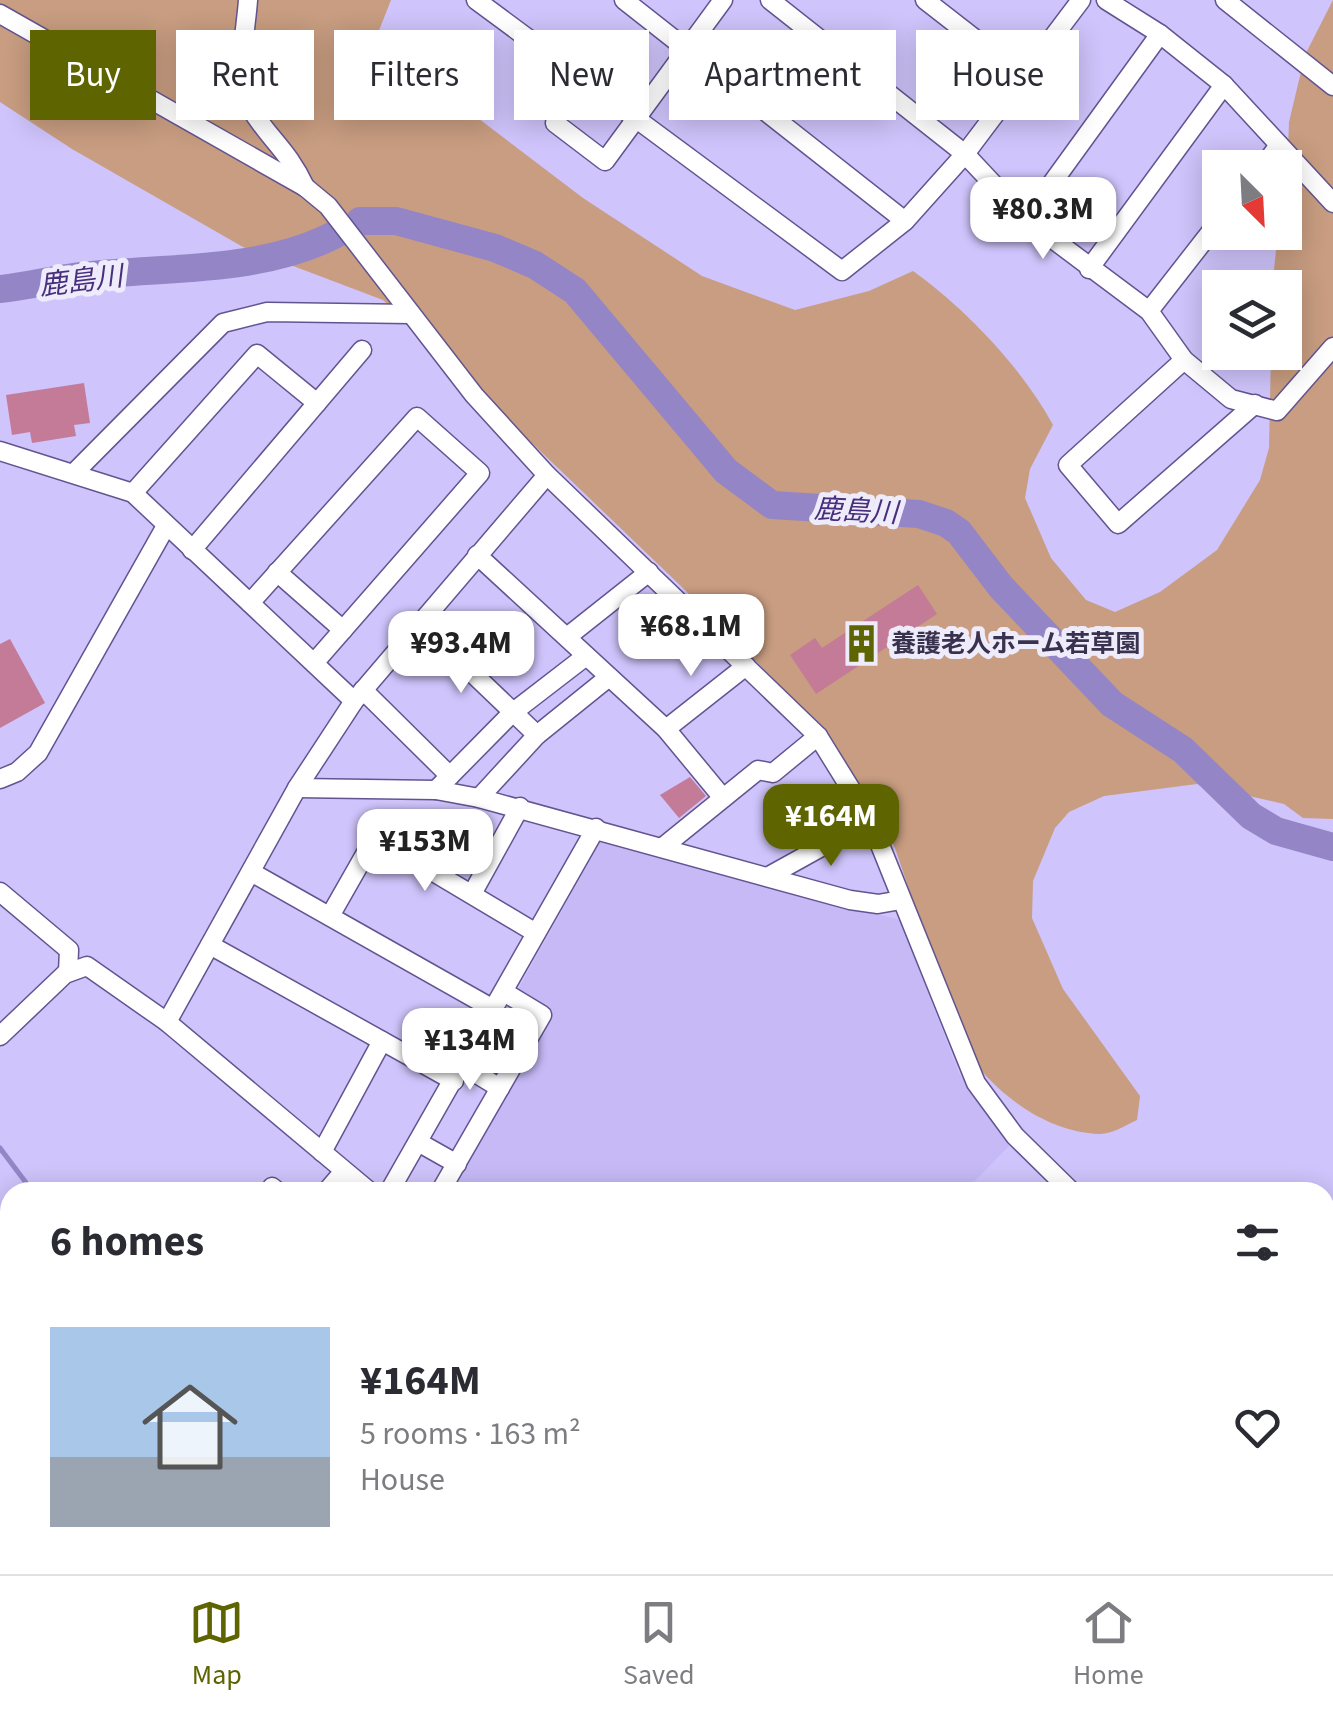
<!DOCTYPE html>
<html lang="en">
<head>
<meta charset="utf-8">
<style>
  body { margin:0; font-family:"Source Sans 3","Noto Sans JP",sans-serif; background:#f7f7f7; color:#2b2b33; height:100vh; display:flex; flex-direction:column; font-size:38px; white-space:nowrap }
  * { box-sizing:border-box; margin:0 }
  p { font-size:32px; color:#7c7c81 }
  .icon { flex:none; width:55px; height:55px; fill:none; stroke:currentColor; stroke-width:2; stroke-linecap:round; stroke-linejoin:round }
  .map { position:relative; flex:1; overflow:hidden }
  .panel { position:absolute; left:0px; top:1182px; width:1335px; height:392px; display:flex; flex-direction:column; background:#fff; border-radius:30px 30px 0 0; box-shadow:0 5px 25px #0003 }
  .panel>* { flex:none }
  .hud { position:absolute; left:30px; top:30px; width:1275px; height:90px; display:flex; gap:20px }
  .needle { width:65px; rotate:156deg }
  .fabs { position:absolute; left:1202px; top:150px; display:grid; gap:20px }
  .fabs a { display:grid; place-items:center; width:100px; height:100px; border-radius:0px; background:#fff; box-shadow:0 5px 25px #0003; font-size:50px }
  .price { position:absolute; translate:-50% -85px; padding:0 22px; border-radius:20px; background:#fff; color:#222; font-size:32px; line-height:65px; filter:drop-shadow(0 2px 5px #0008) }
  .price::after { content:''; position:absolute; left:50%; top:60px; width:30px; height:22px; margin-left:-15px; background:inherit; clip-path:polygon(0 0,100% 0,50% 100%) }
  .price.current { background:#5d6400; color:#fff }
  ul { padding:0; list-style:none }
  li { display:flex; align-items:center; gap:30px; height:250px; padding:0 50px }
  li+li { border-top:2px solid #e1e1e2 }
  li span { display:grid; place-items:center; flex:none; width:280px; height:200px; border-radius:0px; color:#555 }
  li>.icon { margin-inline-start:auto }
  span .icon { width:120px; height:120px; fill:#fffc; stroke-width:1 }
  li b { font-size:42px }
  h2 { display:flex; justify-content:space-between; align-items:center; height:120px; padding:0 50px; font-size:42px }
  .tag { padding:0 35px; border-radius:0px; background:#fff; box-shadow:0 5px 25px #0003; font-size:35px; line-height:90px }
  .tag.current { background:#5d6400; color:#fff }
  .menu { display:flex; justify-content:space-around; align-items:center; height:140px; border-top:2px solid #e1e1e2; background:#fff; font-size:28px; color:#7c7c81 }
  .menu a { display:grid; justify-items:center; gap:5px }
  .menu .current { color:#5d6400 }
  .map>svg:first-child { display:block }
</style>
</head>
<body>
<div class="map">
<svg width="1333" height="1574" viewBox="0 0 1333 1574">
  <rect width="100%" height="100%" fill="#cfc4fb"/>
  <!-- built -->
  <path fill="#c6b9f6" d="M601,841L900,920L959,1073L1009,1146L964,1192H448L551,1015L517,991Z"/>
  <!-- green -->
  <path fill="#c89d81" d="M0,0H391L378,33L395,55L583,198L702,276L795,310L869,291L913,271C966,309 1022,368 1053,425L1030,469L1025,498L1051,558L1086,600L1115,612L1160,592L1217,550L1260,480L1269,448L1271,353L1285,352V288L1272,287L1278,233L1285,232L1289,122L1305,55L1333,0V819L1303,818L1284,804L1197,784L1104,796L1069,812L1055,828L1033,881L1032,918L1063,989L1140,1096L1137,1120C1126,1125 1112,1134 1100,1134C1042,1132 994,1091 962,1047L895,848L868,798L801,707L685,590L383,300L243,247L72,149L0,102Z"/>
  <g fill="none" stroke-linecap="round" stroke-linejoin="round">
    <!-- stream -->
    <path stroke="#9485c6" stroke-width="5" d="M0,1148L33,1192"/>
    <!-- river -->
    <g stroke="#9485c6" stroke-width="28">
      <path d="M360,221H396L495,248L535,265L575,291L726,471L772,505L919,514L946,523L959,532L1001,587L1112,704L1183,750L1251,816L1276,831L1333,847"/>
      <path d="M0,289C31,286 61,277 92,275C172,267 264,272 336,234"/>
    </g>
  </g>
  <!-- building -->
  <g fill="#c37b98">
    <path d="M84,383L90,423L74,425L76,436L32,443L30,432L12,435L6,395Z"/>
    <path d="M918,585L937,614L816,694L790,655L815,638L822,648Z"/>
    <path d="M10,639L45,703L0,728V644Z"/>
    <path d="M690,777L706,796L679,818L660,795Z"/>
  </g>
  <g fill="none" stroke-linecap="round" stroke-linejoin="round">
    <defs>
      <g id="minor">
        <path d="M248,0C246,32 234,80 251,109C269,139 288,150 305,187"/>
        <path d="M476,0L842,271L905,221"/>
        <path d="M624,0L905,221L965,154L1081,0"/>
        <path d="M770,0L965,154L1026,219L1149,311L1184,360L1231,399L1277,411L1333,347"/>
        <path d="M925,0L1024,77"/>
        <path d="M1106,0L1160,34L1224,85L1333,203"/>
        <path d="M1225,0L1333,86"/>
        <path d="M0,14L305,187L328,206L474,395L547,475L818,736L870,820L976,1083L1015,1136L1072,1192"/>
        <path d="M555,123L605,161L723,0"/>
        <path d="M1262,168L1279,145"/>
        <path d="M1026,219L1160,34"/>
        <path d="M1089,269L1224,85"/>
        <path d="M1149,311L1220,220"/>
        <path d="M1184,360L1068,465L1118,524L1255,404"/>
        <path d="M0,451L133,493L354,701"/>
        <path d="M75,472L223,323L267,312L411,314"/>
        <path d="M133,493L257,354L317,403"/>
        <path d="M192,550L362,350"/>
        <path d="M477,555L666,729L723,798"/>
        <path d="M277,572L343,630"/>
        <path d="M250,603L417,417L480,473L314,663"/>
        <path d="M419,622L537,735"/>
        <path d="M567,637L649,572"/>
        <path d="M363,690L450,776"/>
        <path d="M666,729L746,666"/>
        <path d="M0,779L17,772L38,753L166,526"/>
        <path d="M297,788L436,790L479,798L850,900L878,904L901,900"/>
        <path d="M436,790L512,713L586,656"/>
        <path d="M479,798L537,735L609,677"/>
        <path d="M663,847L758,770L773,773L818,736"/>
        <path d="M251,872L495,1010"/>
        <path d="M769,876L870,820"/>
        <path d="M0,892L69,950L68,972"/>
        <path d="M472,894L520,807"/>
        <path d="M330,916L375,837L536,933"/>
        <path d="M210,945L454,1081"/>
        <path d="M167,1022L297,788L354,701L547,475"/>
        <path d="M0,1036L65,974L87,966L167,1022L370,1192"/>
        <path d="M462,1065L500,1088"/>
        <path d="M418,1142L457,1164"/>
        <path d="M322,1152L382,1041"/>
        <path d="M272,1187L278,1192"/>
        <path d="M326,1192L344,1171"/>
        <path d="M389,1192L596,828"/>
        <path d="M440,1192L542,1015L504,992"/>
        <path d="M1325,1411L1333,1407"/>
        <path d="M1325,1473L1333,1506"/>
        <path d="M374,1574L381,1565"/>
      </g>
    </defs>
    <!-- minor casing -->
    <use href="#minor" stroke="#635491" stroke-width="21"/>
    <!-- minor -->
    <use href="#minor" stroke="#fff" stroke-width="18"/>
  </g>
  <!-- icons -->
  <defs>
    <symbol id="building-bare" viewBox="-9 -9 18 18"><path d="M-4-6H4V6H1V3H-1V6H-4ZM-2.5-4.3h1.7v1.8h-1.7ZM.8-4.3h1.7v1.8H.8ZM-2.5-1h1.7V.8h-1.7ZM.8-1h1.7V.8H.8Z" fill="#5d6400" stroke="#eeebfa" stroke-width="2.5" paint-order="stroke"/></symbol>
  </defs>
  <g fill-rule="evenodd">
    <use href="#building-bare" x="834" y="616" width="55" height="55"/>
  </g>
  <g text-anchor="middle" stroke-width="10" stroke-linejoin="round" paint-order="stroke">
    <!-- poi labels -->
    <g font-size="25" font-weight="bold" fill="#39324e" stroke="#eeebfa" text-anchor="start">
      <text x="891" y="652">養護老人ホーム若草園</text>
    </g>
    <!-- water labels -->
    <g font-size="28" font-style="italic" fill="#482f7d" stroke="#eeebfa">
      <text transform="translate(81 280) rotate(-7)" y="10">鹿島川</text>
      <text transform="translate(856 510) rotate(3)" y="10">鹿島川</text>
    </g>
  </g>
</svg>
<div class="fabs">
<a><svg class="needle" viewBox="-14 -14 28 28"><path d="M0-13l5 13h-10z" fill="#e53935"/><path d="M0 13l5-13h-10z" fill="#7c7c81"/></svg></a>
<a><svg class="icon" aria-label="layers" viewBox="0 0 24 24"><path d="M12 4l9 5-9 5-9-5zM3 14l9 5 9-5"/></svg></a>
</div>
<b class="price" style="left:1043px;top:262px">¥80.3M</b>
<b class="price" style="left:691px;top:679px">¥68.1M</b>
<b class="price" style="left:461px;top:696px">¥93.4M</b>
<b class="price current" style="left:831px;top:869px">¥164M</b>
<b class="price" style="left:425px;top:894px">¥153M</b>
<b class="price" style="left:470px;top:1093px">¥134M</b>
<div class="hud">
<a class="tag current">Buy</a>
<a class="tag">Rent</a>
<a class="tag">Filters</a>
<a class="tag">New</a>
<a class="tag">Apartment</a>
<a class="tag">House</a>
</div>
<section class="panel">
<h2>6 homes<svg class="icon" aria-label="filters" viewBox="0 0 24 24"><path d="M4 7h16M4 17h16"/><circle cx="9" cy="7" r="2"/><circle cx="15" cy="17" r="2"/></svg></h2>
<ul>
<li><span style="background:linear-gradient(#a9c7e8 65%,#9aa5b1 0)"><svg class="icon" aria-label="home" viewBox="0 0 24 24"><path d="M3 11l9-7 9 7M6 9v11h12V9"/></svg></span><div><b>¥164M</b><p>5 rooms · 163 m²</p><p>House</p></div><svg class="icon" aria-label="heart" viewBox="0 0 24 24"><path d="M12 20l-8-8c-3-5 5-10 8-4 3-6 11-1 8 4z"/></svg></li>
</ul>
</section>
</div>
<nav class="menu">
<a class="current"><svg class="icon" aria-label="map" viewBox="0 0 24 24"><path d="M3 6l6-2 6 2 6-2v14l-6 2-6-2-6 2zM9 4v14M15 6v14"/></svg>Map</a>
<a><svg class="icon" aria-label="saved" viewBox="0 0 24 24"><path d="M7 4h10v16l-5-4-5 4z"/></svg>Saved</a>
<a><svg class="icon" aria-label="home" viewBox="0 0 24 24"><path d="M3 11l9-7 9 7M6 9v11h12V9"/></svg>Home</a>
</nav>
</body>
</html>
